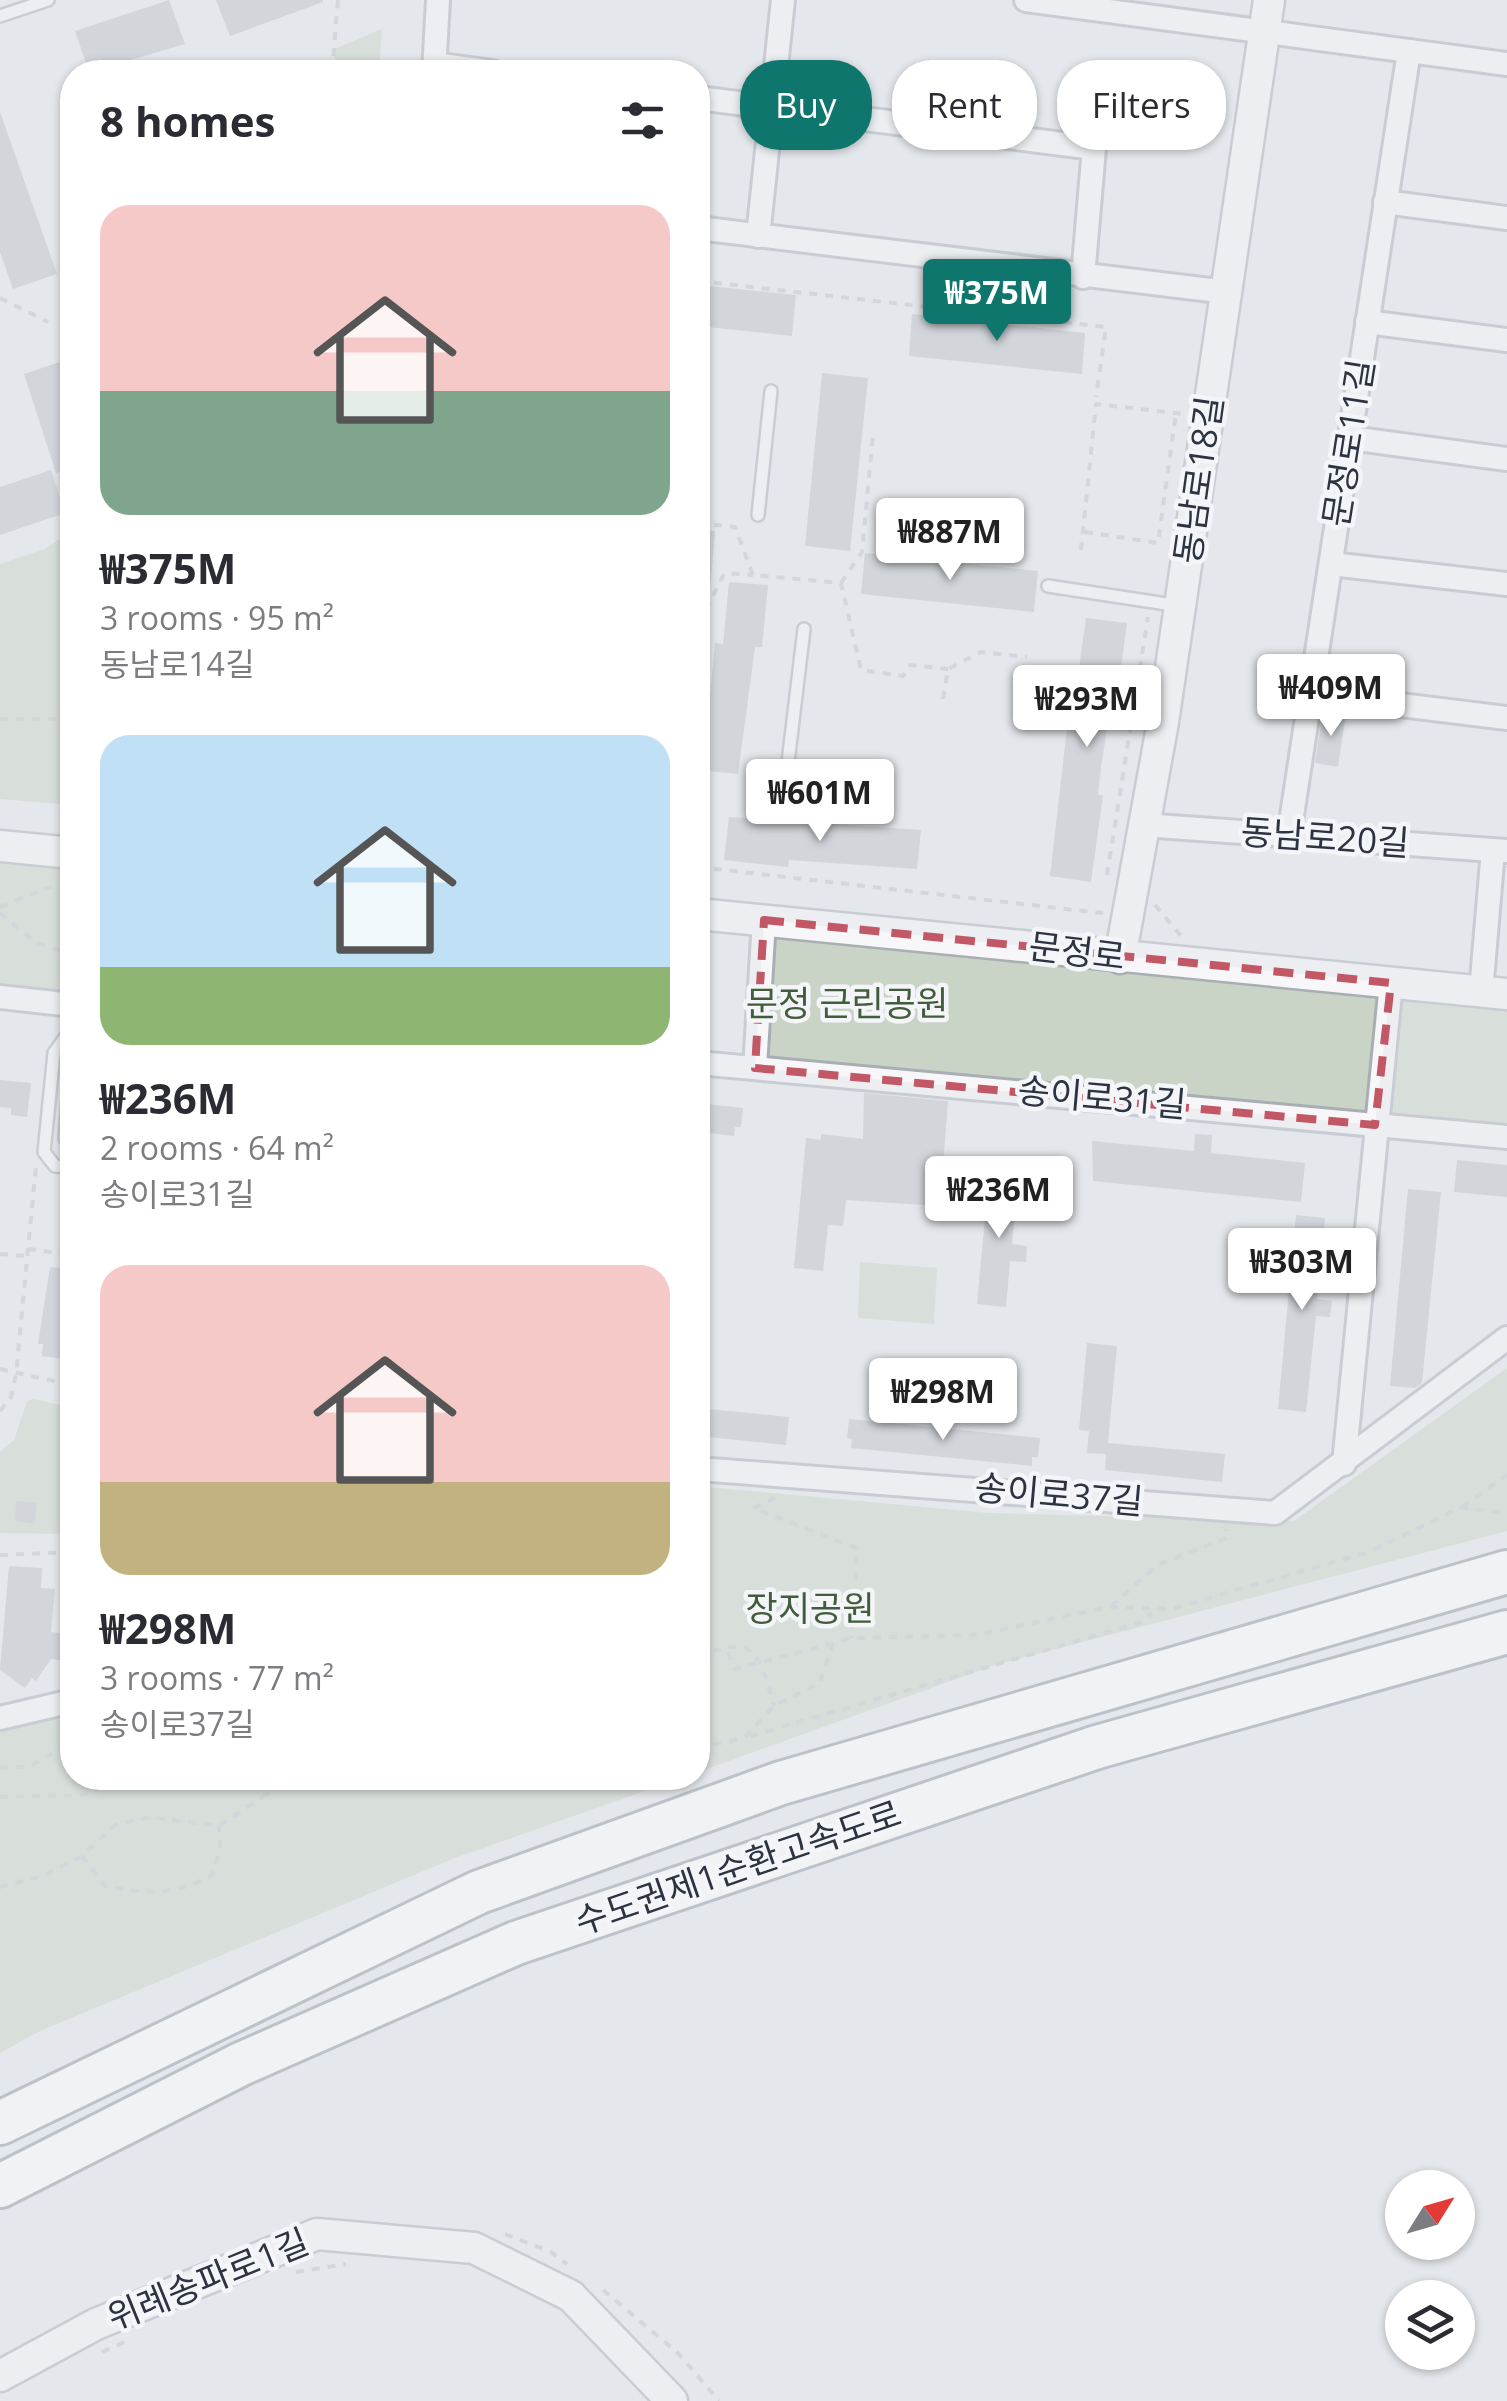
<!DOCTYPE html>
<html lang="en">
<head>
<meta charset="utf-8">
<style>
  body { margin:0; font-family:"Open Sans","Noto Sans KR",sans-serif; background:#f2f2f3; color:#2b2b33; height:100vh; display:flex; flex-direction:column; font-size:38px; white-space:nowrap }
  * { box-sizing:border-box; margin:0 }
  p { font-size:32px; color:#7c7c81 }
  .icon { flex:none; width:55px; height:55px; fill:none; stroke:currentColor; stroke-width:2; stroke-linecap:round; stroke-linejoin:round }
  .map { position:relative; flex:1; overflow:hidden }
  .drawer { position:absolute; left:60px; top:60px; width:650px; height:1730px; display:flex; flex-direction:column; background:#fff; border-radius:40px; box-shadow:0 2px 8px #0004 }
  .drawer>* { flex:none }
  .top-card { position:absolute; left:740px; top:60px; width:615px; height:90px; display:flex; gap:20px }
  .needle { width:65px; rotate:53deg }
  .controls { position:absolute; left:1385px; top:2170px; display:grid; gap:20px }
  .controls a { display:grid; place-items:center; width:90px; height:90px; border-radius:50%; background:#fff; box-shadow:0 2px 8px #0004; font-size:50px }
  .price { position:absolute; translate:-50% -85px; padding:0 22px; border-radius:10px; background:#fff; color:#222; font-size:32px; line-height:65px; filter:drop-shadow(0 2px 5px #0008) }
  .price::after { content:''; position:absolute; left:50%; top:60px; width:30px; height:22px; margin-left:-15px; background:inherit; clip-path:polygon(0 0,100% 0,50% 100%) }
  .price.active { background:#0f766e; color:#fff }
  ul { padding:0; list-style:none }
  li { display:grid; align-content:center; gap:20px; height:530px; padding:0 40px }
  li span { display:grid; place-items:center; height:310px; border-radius:30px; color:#555 }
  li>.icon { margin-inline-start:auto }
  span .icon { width:180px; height:180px; fill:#fffc; stroke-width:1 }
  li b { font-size:42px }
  h2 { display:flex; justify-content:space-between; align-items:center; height:120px; padding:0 40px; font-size:42px }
  .pill { padding:0 35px; border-radius:40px; background:#fff; box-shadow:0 2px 8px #0004; font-size:35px; line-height:90px }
  .pill.active { background:#0f766e; color:#fff }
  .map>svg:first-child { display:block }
</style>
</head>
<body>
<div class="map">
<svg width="1507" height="2401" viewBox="0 0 1507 2401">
  <rect width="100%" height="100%" fill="#e4e7eb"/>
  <!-- green -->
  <g fill="#c9d4c6">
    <path d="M382,29L379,72H339L332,50Z"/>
    <path d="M72,530V805L0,799V564L45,549Z"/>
    <path d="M0,846L72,853V1004L0,997Z"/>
    <path d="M770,931L1507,1002V1130L762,1063Z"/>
    <path d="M860,1262L937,1268L934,1324L858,1318Z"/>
    <path d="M1507,1368V1531L995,1665L698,1772V1486L988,1513L1294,1521Z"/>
    <path d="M34,1399L72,1408L66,1534L0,1533V1452L14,1440L27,1401Z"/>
    <path d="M72,1715V1778H681L452,1859L40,2031L0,2053V1732Z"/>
  </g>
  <!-- building -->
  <g fill="#bcc0c7">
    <path d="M169,0L185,44L89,72L75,31Z"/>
    <path d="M216,0H323V2L230,36Z"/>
    <path d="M0,112L57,274L13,289L0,252Z"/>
    <path d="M710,286L796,295L792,336L698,326V290L709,291Z"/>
    <path d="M912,314L1085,333L1082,374L909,356Z"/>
    <path d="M66,360L72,380V468L56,473L24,374Z"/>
    <path d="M822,373L868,378L850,551L805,546Z"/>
    <path d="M51,470L65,513L0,535V487Z"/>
    <path d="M698,529L715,531L710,590H698Z"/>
    <path d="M865,553L1038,571L1034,612L861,594Z"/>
    <path d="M729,582L768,585L762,647H755L738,774L698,770L703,706H709L715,643L723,644Z"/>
    <path d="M1086,618L1127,623L1115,711L1110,710L1101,767L1098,795H1103L1091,882L1050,876L1070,703L1074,704Z"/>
    <path d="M1323,711L1346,713L1338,767L1315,763Z"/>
    <path d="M729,817L921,830L917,869L789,860L788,867L724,860Z"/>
    <path d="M0,1080L31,1083L27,1117L11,1115V1108L0,1107Z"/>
    <path d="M864,1093L948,1101L940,1206L846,1200L843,1226L828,1225L823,1271L794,1268L806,1138L821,1140V1134L863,1139Z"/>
    <path d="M698,1103L743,1108L741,1127H735L734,1136L698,1132Z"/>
    <path d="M1195,1134L1212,1135L1211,1153L1305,1163L1301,1202L1093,1181L1092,1141L1194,1151Z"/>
    <path d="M1457,1160L1507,1165V1197L1454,1192Z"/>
    <path d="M989,1174L1018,1177L1012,1244L1027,1246L1026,1262L1010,1261L1006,1307L977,1304Z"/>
    <path d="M1408,1189L1441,1192L1422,1383L1415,1388L1390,1386Z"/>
    <path d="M1296,1215L1325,1218L1317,1299L1332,1301L1330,1317L1316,1316L1306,1412L1278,1409Z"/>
    <path d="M50,1267L72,1269V1360L42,1356L43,1344H38Z"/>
    <path d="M1087,1343L1117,1346L1108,1443L1225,1454L1222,1482L1105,1470L1106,1454L1087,1453L1089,1431L1079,1430Z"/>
    <path d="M698,1408L789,1417L786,1445L698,1436Z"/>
    <path d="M849,1419L1040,1438L1038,1457H1032V1466L851,1448L852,1439L847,1438Z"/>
    <path d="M16,1501L37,1503L35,1524L15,1521Z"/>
    <path d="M9,1566L42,1568L41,1588L55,1589L51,1632L72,1635V1662L51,1659L36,1681L32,1678L25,1688L0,1670Z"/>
  </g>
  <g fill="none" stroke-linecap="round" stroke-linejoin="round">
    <defs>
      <g id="service">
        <path d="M0,16L48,0"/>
        <path d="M758,515L771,391"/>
        <path d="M1048,586L1180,606"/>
        <path d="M786,779L804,629"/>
        <path d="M72,1028L54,1053L44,1152L55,1166L72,1167"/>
        <path d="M65,1139L72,1054"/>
      </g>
      <g id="minor">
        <path d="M1026,0L1507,64"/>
        <path d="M434,64L493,72"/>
        <path d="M434,72L438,0"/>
        <path d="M698,98L1094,148L1083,277"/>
        <path d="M1385,202L1507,218"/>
        <path d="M698,228L1227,292"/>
        <path d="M758,236L783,0"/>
        <path d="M1367,322L1507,340"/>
        <path d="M1350,438L1507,459"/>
        <path d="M1331,564L1507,584"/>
        <path d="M1311,694L1507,718"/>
        <path d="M1143,825L1507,851"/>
        <path d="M1289,835L1409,51"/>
        <path d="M1481,992L1493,850"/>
        <path d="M0,997L72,1005"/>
        <path d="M698,1063L1507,1137"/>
        <path d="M755,1068L764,920"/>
        <path d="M1344,1464L1391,983"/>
        <path d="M698,1469L1275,1513L1507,1338"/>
        <path d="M0,1718L72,1701"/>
      </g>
      <g id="tertiary">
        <path d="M0,846L72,853"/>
        <path d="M698,914L1507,994"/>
        <path d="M1120,958L1163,722L1269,0"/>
        <path d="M0,2376L96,2324L317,2234L474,2248L571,2296L672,2401"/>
      </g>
      <g id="motorway">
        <path d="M0,2123L479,1892L781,1783L1507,1572"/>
        <path d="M0,2186L241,2064L516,1943L1097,1747L1507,1632"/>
      </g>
    </defs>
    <!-- service casing -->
    <use href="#service" stroke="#a9aeb5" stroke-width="16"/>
    <!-- minor casing -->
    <use href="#minor" stroke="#a9aeb5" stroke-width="28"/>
    <!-- tertiary casing -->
    <use href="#tertiary" stroke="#a9aeb5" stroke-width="35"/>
    <!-- motorway casing -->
    <use href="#motorway" stroke="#8d94a0" stroke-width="48"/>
    <!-- path -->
    <g stroke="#bec0c5" stroke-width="4" stroke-dasharray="8 8" stroke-linecap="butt">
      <path d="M332,72L338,0"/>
      <path d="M698,281L1106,327L1096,397"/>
      <path d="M0,298L48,322"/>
      <path d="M698,523L735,527L753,575L841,583L861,670L903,676L910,665L948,669"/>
      <path d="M1085,532L1158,543L1176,413"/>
      <path d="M1081,550L1096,404L1183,414"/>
      <path d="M841,583L862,552L873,434"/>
      <path d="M698,673L703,616L722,578L725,573L753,575"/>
      <path d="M943,699L948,669L981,652L1027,657"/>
      <path d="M0,719H72"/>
      <path d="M698,867L1101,913L1102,909"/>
      <path d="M1107,875L1148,617"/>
      <path d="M1155,905L1181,936"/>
      <path d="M0,907L68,880"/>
      <path d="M0,913L36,943L72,954"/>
      <path d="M28,1249L72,1255"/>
      <path d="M0,1254L27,1256"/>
      <path d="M0,1369L72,1385"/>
      <path d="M0,1411L11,1397L16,1374L36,1166"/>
      <path d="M775,1498L753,1508L857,1548L852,1638"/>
      <path d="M1462,1507L1507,1475"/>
      <path d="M0,1555L72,1552"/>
      <path d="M1111,1606L1159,1564L1227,1538L1226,1529"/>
      <path d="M833,1643L820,1683L774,1706L744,1738L1142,1622L1152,1613"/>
      <path d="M728,1648C760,1637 767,1684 774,1706"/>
      <path d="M698,1652L726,1649L735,1669L852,1638L975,1635L1109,1607L1171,1609L1369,1552L1460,1508L1507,1513"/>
      <path d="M698,1748L744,1738"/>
      <path d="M0,1768L31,1766L72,1741"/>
      <path d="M197,1778L220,1783L233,1778"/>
      <path d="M262,1778L268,1796"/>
      <path d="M0,1797L84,1795L121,1778"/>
      <path d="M82,1856L105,1886C147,1894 173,1896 212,1875L220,1848L219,1826"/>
      <path d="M0,1887L43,1876L82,1856L115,1825L149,1817L219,1826L290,1778"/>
      <path d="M505,2234L551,2252L567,2264"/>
      <path d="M296,2272L346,2264"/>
      <path d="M603,2290L678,2353L719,2401"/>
      <path d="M102,2352L125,2342"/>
    </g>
    <!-- service -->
    <use href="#service" stroke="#f7f7f9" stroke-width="11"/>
    <!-- minor -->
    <use href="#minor" stroke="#f7f7f9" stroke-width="22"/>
    <!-- tertiary -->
    <use href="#tertiary" stroke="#f7f7f9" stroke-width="30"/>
    <!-- motorway -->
    <use href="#motorway" stroke="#fff" stroke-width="42"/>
  </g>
  <!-- marked area -->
  <path d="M0 0H1507V2401H0ZM764,920L1391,983L1375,1125L755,1068Z" fill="#e4e7eb" fill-opacity=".55" fill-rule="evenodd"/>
  <path fill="none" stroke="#c25766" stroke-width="8" stroke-dasharray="20 12" stroke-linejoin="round" d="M764,920L1391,983L1375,1125L755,1068Z"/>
  <g text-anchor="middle" stroke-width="9" stroke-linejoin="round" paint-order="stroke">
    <!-- street labels -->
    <g font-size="35" fill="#2d3441" stroke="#f4f5f8">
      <text transform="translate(1349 443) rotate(-81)" y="12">문정로11길</text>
      <text transform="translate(1199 480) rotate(-82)" y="12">동남로18길</text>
      <text transform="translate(1325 838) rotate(4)" y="12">동남로20길</text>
      <text transform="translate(1077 952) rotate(7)" y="12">문정로</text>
      <text transform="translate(1102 1098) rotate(5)" y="12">송이로31길</text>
      <text transform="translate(1059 1495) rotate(5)" y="12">송이로37길</text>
      <text transform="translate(738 1868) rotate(-19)" y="12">수도권제1순환고속도로</text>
      <text transform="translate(208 2280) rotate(-22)" y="12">위례송파로1길</text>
    </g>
    <!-- park labels -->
    <g font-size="35" fill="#425c3c" stroke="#f4f5f8">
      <text x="847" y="1016">문정 근린공원</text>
      <text x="810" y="1621">장지공원</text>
    </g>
  </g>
</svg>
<div class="controls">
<a><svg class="needle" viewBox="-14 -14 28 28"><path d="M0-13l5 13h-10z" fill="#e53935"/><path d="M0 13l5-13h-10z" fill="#7c7c81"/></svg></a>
<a><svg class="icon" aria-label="layers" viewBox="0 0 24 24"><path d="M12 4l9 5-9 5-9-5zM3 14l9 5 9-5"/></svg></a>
</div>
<b class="price active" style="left:997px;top:344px">₩375M</b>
<b class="price" style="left:950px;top:583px">₩887M</b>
<b class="price" style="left:1331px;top:739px">₩409M</b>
<b class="price" style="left:1087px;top:750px">₩293M</b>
<b class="price" style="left:820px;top:844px">₩601M</b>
<b class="price" style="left:999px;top:1241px">₩236M</b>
<b class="price" style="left:1302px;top:1313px">₩303M</b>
<b class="price" style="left:943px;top:1443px">₩298M</b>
<div class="top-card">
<a class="pill active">Buy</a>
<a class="pill">Rent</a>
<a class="pill">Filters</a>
</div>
<section class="drawer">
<h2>8 homes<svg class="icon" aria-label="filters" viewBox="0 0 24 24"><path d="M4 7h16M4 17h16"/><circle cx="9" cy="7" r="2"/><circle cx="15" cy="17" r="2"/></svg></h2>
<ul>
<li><span style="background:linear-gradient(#f6c9c9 60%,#7fa58c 0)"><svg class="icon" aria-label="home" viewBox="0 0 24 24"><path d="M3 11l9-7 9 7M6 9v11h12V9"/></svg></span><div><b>₩375M</b><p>3 rooms · 95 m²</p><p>동남로14길</p></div></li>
<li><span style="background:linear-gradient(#bfe0f5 75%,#8fb573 0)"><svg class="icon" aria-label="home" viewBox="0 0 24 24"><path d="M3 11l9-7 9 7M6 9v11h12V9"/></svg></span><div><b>₩236M</b><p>2 rooms · 64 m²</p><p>송이로31길</p></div></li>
<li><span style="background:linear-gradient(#f6c9c9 70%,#c2b280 0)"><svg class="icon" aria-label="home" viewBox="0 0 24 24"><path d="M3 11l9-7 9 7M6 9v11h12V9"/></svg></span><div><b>₩298M</b><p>3 rooms · 77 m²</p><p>송이로37길</p></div></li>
</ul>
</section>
</div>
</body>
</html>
